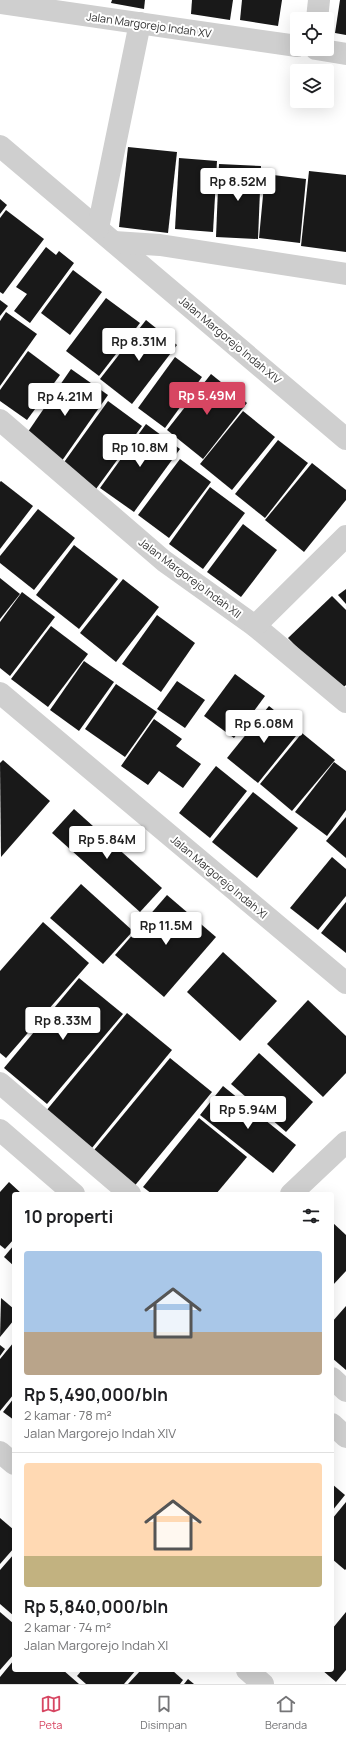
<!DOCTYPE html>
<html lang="id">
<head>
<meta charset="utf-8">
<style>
  body { margin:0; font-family:Manrope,sans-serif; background:#f2f2f2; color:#202124; height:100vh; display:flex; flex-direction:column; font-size:15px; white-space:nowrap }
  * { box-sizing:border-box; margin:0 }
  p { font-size:13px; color:#757577 }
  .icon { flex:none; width:22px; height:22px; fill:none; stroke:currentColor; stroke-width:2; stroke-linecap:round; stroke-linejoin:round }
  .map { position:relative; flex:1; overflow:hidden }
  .details { position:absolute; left:12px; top:1192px; width:322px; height:480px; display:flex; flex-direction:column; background:#fff; border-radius:4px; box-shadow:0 4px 16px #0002 }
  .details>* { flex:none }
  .fabs { position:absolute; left:290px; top:12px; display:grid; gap:8px }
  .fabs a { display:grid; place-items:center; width:44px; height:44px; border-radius:4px; background:#fff; box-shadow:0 4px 16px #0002; font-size:20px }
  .price { position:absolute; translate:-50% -34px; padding:0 9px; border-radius:4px; background:#fff; color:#222; font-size:13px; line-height:26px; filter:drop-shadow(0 1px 2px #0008) }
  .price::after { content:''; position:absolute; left:50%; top:24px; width:12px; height:9px; margin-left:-6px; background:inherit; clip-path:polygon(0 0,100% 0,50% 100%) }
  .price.current { background:#d74662; color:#fff }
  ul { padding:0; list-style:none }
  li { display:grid; align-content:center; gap:8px; height:212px; padding:0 12px }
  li+li { border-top:1px solid #e0e0e0 }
  li span { display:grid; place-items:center; height:124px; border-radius:4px; color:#555 }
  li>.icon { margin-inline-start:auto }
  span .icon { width:72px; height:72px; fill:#fffc; stroke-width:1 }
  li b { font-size:17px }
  h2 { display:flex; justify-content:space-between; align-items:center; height:48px; padding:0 12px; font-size:17px }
  .tab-bar { display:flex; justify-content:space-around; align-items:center; height:56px; border-top:1px solid #e0e0e0; background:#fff; font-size:11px; color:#757577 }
  .tab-bar a { display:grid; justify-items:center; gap:2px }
  .tab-bar .current { color:#d74662 }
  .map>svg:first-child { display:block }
</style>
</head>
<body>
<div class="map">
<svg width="346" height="1684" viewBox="0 0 346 1684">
  <rect width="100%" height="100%" fill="#fff"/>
  <!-- building -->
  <g fill="#191919">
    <path d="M112,0H145L144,9L111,3Z"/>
    <path d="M192,0H233L230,20L191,14Z"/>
    <path d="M242,0H282L278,26L240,20Z"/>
    <path d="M340,0H346V35L335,33Z"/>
    <path d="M128,147L177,152L168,233L119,227Z"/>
    <path d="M179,158L217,161L213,232L175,229Z"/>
    <path d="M219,164L261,166L258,239L216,237Z"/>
    <path d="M309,171L346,175V252L301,246Z"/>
    <path d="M265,174L306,179L300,243L259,238Z"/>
    <path d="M0,199L7,205L0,214Z"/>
    <path d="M6,210L44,239L3,294L0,292V218Z"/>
    <path d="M46,247L56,255L59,251L74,263L30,323L14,311L27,294L16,287Z"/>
    <path d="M73,270L102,292L70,335L41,313Z"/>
    <path d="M106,298L140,323L99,376L66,351Z"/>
    <path d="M0,300L8,306L0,316Z"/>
    <path d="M6,312L37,334L0,386V321Z"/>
    <path d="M146,320L177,345L132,404L100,379Z"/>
    <path d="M28,351L60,375L27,420L0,401V390Z"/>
    <path d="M175,357L202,377L165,428L138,408Z"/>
    <path d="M71,369L108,395L59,465L23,439Z"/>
    <path d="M211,374L247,403L203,459L167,430Z"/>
    <path d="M108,401L142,426L96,489L62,465Z"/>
    <path d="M243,411L275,437L232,490L200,464Z"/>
    <path d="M146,424L180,449L134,512L100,488Z"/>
    <path d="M278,440L308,463L265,518L235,494Z"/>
    <path d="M180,459L211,482L169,538L138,515Z"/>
    <path d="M312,463L346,490V500L304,552L265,520Z"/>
    <path d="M1,481L33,506L0,549V482Z"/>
    <path d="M210,487L245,513L203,569L169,544Z"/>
    <path d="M38,509L75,538L34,590L0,563V556Z"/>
    <path d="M243,524L277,550L241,597L207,572Z"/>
    <path d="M74,545L118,579L79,629L36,595Z"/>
    <path d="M0,578L20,594L0,619Z"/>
    <path d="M123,579L159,607L116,662L80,633Z"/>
    <path d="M346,589V604L338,595Z"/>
    <path d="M22,592L55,617L10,676L0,668V622Z"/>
    <path d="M332,596L346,610V685L339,691L288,638Z"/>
    <path d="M157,615L195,643L161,692L122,664Z"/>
    <path d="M51,626L88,654L48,707L11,679Z"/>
    <path d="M84,661L114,682L79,731L50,710Z"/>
    <path d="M235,674L265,696L234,738L204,716Z"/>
    <path d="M177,681L205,700L185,728L157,709Z"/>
    <path d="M116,684L157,712L125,757L85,729Z"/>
    <path d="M269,706L300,731L258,783L227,758Z"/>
    <path d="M154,719L182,739L176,746L201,764L183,788L159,771L148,785L121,766Z"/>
    <path d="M302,733L335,760L292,811L260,784Z"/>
    <path d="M3,760L50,801L1,857L0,763Z"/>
    <path d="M334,762L346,771V810L327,836L295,812Z"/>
    <path d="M216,766L247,791L210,838L179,813Z"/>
    <path d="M253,792L298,828L257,878L212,842Z"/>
    <path d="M74,809L162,888L140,912L52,833Z"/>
    <path d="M346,817V858L326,841Z"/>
    <path d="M332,857L346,869V896L318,930L290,908Z"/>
    <path d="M81,884L133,931L103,964L50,918Z"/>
    <path d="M167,895L216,937L164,997L115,955Z"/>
    <path d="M346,902V953L321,933Z"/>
    <path d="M43,922L89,963L6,1058L0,1053V971Z"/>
    <path d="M223,952L277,1001L240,1041L187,992Z"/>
    <path d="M79,978L123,1014L47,1104L4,1068Z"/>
    <path d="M308,1000L346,1036V1073L323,1097L267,1044Z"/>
    <path d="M127,1013L172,1050L87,1154L41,1117Z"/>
    <path d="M259,1053L313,1102L286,1132L231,1084Z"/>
    <path d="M170,1058L212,1092L132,1189L90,1155Z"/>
    <path d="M223,1086L296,1145L273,1173L200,1115Z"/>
    <path d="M199,1118L247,1157L216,1194H152L143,1187Z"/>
    <path d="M9,1182L22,1194H14V1239L5,1249L0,1245V1192Z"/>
    <path d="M332,1222L346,1235V1271L332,1286Z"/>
    <path d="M14,1245V1266L4,1257Z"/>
    <path d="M1,1298L14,1309V1320L0,1337Z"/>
    <path d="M346,1306V1370L332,1358V1322Z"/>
    <path d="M14,1342V1394L0,1411V1359Z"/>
    <path d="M0,1345L5,1349L0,1356Z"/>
    <path d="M14,1398V1420L3,1412Z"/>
    <path d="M332,1484L345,1495L332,1511Z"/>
    <path d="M346,1502V1569L345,1570L332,1559V1519Z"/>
    <path d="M0,1518L14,1530V1548L0,1564Z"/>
    <path d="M14,1554V1616L0,1604V1570Z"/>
    <path d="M0,1612L14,1624V1654L0,1670Z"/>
    <path d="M346,1612V1670L336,1682L322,1670H332V1629Z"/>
    <path d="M14,1660V1670H63L79,1684H0V1677Z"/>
    <path d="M82,1670H136L124,1684H86L77,1676Z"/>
    <path d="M141,1670H172L183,1680L180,1684H128Z"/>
    <path d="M188,1679L194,1684H184Z"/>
  </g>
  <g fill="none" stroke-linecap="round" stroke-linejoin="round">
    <!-- minor -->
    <g stroke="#cfcfcf" stroke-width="22">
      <path d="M0,3L297,46"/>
      <path d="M317,19L319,0"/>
      <path d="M316,49L346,54"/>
      <path d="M0,146L346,439"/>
      <path d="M98,228L140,23"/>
      <path d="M114,242L160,245L346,274"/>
      <path d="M0,420L164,561L255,626L346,702"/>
      <path d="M255,626L346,536"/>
      <path d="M0,693L346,983"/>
      <path d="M0,1083L130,1194"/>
      <path d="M0,1130L74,1194"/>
      <path d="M291,1194L346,1142"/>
      <path d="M332,1378L346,1391"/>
      <path d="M332,1424L346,1437"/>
      <path d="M0,1452L14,1464"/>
      <path d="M247,1670L263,1684"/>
    </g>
  </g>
  <g text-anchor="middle" stroke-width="4" stroke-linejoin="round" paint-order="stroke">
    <!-- street labels -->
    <g font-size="11" fill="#323232" stroke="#fff">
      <text transform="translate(149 25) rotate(8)" y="4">Jalan Margorejo Indah XV</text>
      <text transform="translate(230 340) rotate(40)" y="4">Jalan Margorejo Indah XIV</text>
      <text transform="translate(190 578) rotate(37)" y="4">Jalan Margorejo Indah XII</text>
      <text transform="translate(219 877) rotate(40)" y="4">Jalan Margorejo Indah XI</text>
    </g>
  </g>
</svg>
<div class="fabs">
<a><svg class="icon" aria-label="locate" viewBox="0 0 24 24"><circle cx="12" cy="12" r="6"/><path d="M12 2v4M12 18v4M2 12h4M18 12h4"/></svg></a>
<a><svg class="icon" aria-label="layers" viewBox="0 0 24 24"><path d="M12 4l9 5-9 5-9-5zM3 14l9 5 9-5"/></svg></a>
</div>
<b class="price" style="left:238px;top:202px">Rp 8.52M</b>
<b class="price" style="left:139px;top:362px">Rp 8.31M</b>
<b class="price current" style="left:207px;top:416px">Rp 5.49M</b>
<b class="price" style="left:65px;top:417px">Rp 4.21M</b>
<b class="price" style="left:140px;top:468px">Rp 10.8M</b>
<b class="price" style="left:264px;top:744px">Rp 6.08M</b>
<b class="price" style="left:107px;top:860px">Rp 5.84M</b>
<b class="price" style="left:166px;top:946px">Rp 11.5M</b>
<b class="price" style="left:63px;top:1041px">Rp 8.33M</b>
<b class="price" style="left:248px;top:1130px">Rp 5.94M</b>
<section class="details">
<h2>10 properti<svg class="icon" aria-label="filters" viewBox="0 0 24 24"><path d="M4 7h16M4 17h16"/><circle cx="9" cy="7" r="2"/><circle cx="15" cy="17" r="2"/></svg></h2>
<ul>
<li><span style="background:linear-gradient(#a9c7e8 65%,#b9a48a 0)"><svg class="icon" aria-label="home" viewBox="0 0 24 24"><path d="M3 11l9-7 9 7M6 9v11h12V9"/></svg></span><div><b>Rp 5,490,000/bln</b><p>2 kamar · 78 m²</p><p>Jalan Margorejo Indah XIV</p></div></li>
<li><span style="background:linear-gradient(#ffd9b3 75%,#c2b280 0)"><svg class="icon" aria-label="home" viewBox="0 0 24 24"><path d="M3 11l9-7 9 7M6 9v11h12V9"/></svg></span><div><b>Rp 5,840,000/bln</b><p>2 kamar · 74 m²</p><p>Jalan Margorejo Indah XI</p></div></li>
</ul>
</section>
</div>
<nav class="tab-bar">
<a class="current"><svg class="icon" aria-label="map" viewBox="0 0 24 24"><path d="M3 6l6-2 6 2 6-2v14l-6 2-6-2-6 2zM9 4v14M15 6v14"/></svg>Peta</a>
<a><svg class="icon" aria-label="saved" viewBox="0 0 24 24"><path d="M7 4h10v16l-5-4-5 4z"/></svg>Disimpan</a>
<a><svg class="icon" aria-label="home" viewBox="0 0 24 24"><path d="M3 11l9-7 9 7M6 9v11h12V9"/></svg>Beranda</a>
</nav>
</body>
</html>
